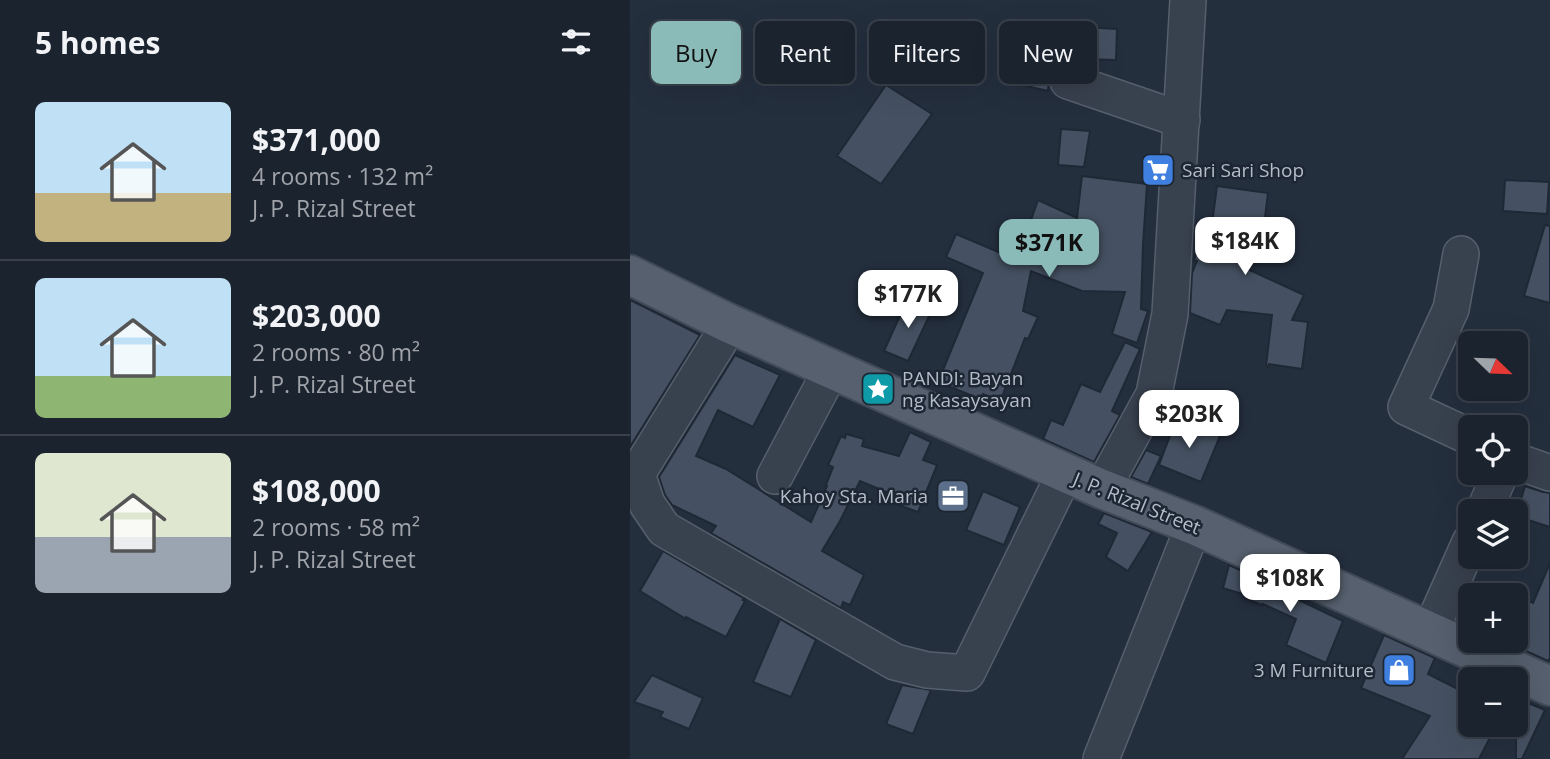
<!DOCTYPE html>
<html lang="en">
<head>
<meta charset="utf-8">
<style>
  body { margin:0; font-family:"Open Sans",sans-serif; background:#242b36; color:#f1f3f6; height:100vh; display:flex; flex-direction:column; font-size:26px; white-space:nowrap }
  * { box-sizing:border-box; margin:0 }
  p { font-size:23px; color:#a0a4aa }
  .icon { flex:none; width:38px; height:38px; fill:none; stroke:currentColor; stroke-width:2; stroke-linecap:round; stroke-linejoin:round }
  .map { position:relative; flex:1; overflow:hidden }
  .drawer { display:flex; flex-direction:column; background:#1b232e; width:630px }
  .drawer>* { flex:none }
  .guide { position:absolute; left:21px; top:21px; width:665px; height:63px; display:flex; gap:14px }
  .needle { width:46px; rotate:113deg }
  .buttons { position:absolute; left:828px; top:331px; display:grid; gap:14px }
  .buttons a { display:grid; place-items:center; width:70px; height:70px; border-radius:10px; background:#1b232e; box-shadow:0 7px 28px #0002,0 0 0 2px #39404a; font-size:35px }
  .price { position:absolute; translate:-50% -60px; padding:0 16px; border-radius:14px; background:#fff; color:#222; font-size:23px; line-height:46px; filter:drop-shadow(0 2px 4px #0008) }
  .price::after { content:''; position:absolute; left:50%; top:42px; width:21px; height:16px; margin-left:-10px; background:inherit; clip-path:polygon(0 0,100% 0,50% 100%) }
  .price.on { background:#8bbbb9; color:#111 }
  ul { padding:0; list-style:none }
  li { display:flex; align-items:center; gap:21px; height:175px; padding:0 35px }
  li+li { border-top:2px solid #39404a }
  li span { display:grid; place-items:center; flex:none; width:196px; height:140px; border-radius:10px; color:#555 }
  li>.icon { margin-inline-start:auto }
  span .icon { width:84px; height:84px; fill:#fffc; stroke-width:1 }
  li b { font-size:30px }
  h2 { display:flex; justify-content:space-between; align-items:center; height:84px; padding:0 35px; font-size:30px }
  .chip { padding:0 24px; border-radius:10px; background:#1b232e; box-shadow:0 7px 28px #0002,0 0 0 2px #39404a; font-size:24px; line-height:63px }
  .chip.on { background:#8bbbb9; color:#111 }
  main { display:flex; flex:1; min-height:0 }
  .map>svg:first-child { display:block }
</style>
</head>
<body>
<main>
<section class="drawer">
<h2>5 homes<svg class="icon" aria-label="filters" viewBox="0 0 24 24"><path d="M4 7h16M4 17h16"/><circle cx="9" cy="7" r="2"/><circle cx="15" cy="17" r="2"/></svg></h2>
<ul>
<li><span style="background:linear-gradient(#bfe0f5 65%,#c2b280 0)"><svg class="icon" aria-label="home" viewBox="0 0 24 24"><path d="M3 11l9-7 9 7M6 9v11h12V9"/></svg></span><div><b>$371,000</b><p>4 rooms · 132 m²</p><p>J. P. Rizal Street</p></div></li>
<li><span style="background:linear-gradient(#bfe0f5 70%,#8fb573 0)"><svg class="icon" aria-label="home" viewBox="0 0 24 24"><path d="M3 11l9-7 9 7M6 9v11h12V9"/></svg></span><div><b>$203,000</b><p>2 rooms · 80 m²</p><p>J. P. Rizal Street</p></div></li>
<li><span style="background:linear-gradient(#dfe7d0 60%,#9aa5b1 0)"><svg class="icon" aria-label="home" viewBox="0 0 24 24"><path d="M3 11l9-7 9 7M6 9v11h12V9"/></svg></span><div><b>$108,000</b><p>2 rooms · 58 m²</p><p>J. P. Rizal Street</p></div></li>
</ul>
</section>
<div class="map">
<svg width="920" height="759" viewBox="0 0 920 759">
  <rect width="100%" height="100%" fill="#242f3e"/>
  <!-- building -->
  <g fill="#455162" stroke="#1f2835" stroke-width="2">
    <path d="M453,27L487,29L486,60L451,59Z"/>
    <path d="M391,34L430,44L424,67L419,75L418,91L379,82Z"/>
    <path d="M256,85L302,114L251,184L207,156Z"/>
    <path d="M431,129L460,131L454,167L428,165Z"/>
    <path d="M518,158L529,159L527,182L515,181Z"/>
    <path d="M452,176L517,184L513,245L511,309L518,311L507,343L482,334L495,292L452,291L401,271L393,311L408,317L398,339L395,338L370,402L353,394L350,399L308,382L353,273L316,257L326,234L387,260L408,200L447,218Z"/>
    <path d="M875,180L919,182L917,214L873,211Z"/>
    <path d="M587,186L638,193L633,233L623,232L613,267L674,295L662,320L678,322L672,369L639,364L638,367L636,366L642,315L597,310L590,325L560,313L562,273L567,261L564,260L572,236L580,239Z"/>
    <path d="M915,225L920,226V303L894,296Z"/>
    <path d="M0,300L70,335L0,447Z"/>
    <path d="M277,300L302,310L278,361L254,351Z"/>
    <path d="M495,342L510,349L482,411L490,415L464,462L413,439L421,420L433,425L451,384L470,392Z"/>
    <path d="M105,355L150,375L123,427L88,410L66,456L96,469L181,522L197,486L196,485L203,467L198,465L211,436L215,438L216,434L234,439L232,446L269,456L280,432L301,442L293,460L307,465L288,512L263,503L266,496L230,481L210,521L192,551L234,575L220,605L213,602L211,608L81,533L86,526L42,505L35,495L29,477Z"/>
    <path d="M547,417L590,436L571,482L529,465Z"/>
    <path d="M516,450L531,456L518,484L501,477Z"/>
    <path d="M895,486L913,492L920,493V527L886,516Z"/>
    <path d="M353,491L390,507L374,545L336,530Z"/>
    <path d="M474,513L522,532L498,571L476,557L487,533L468,524Z"/>
    <path d="M33,551L115,599L113,600L115,601L96,637L56,617V619L10,591Z"/>
    <path d="M920,563V658L918,661L872,640H886V596L903,603Z"/>
    <path d="M599,565L669,596L667,599L713,621L696,663L656,645L666,619L633,604L632,605L614,598L615,595L593,588Z"/>
    <path d="M150,619L186,640L161,697L123,682Z"/>
    <path d="M754,635L805,658L798,674L840,695V724H867L849,759H772L800,716L731,688Z"/>
    <path d="M22,675L73,698L59,729L30,717L33,712L4,702Z"/>
    <path d="M272,685L301,690L283,734L256,724Z"/>
    <path d="M886,698L915,710L892,759H886Z"/>
  </g>
  <g fill="none" stroke-linecap="round" stroke-linejoin="round">
    <defs>
      <g id="minor">
        <path d="M438,81L552,120"/>
        <path d="M831,254L821,309L776,407L840,437"/>
        <path d="M886,461L920,473"/>
        <path d="M0,471L7,474L17,504L34,529L265,662L297,670L337,673L435,473"/>
        <path d="M7,474L100,324"/>
        <path d="M145,476L202,368"/>
        <path d="M472,489L524,394L540,314L558,0"/>
        <path d="M854,511L871,472"/>
        <path d="M800,632L840,542"/>
        <path d="M471,759L564,525"/>
      </g>
      <path id="major" d="M0,275L100,324L472,489L564,525L920,686"/>
    </defs>
    <!-- minor casing -->
    <use href="#minor" stroke="#565f6c" stroke-width="38"/>
    <!-- major casing -->
    <use href="#major" stroke="#414a57" stroke-width="42"/>
    <!-- minor -->
    <use href="#minor" stroke="#38414e" stroke-width="35"/>
    <!-- major -->
    <use href="#major" stroke="#56606e" stroke-width="38"/>
  </g>
  <!-- icons -->
  <defs>
    <symbol id="supermarket-square" viewBox="-11 -11 22 22"><rect x="-9" y="-9" width="18" height="18" rx="4" fill="#3f7fe0" stroke="#1d2633"/><path d="M-6-5.5h2.5l.6 2H6L4.5 2H-2.5L-4.4-4H-6ZM-1.5 3.2a1.3 1.3 0 1 0 .1 0ZM3 3.2a1.3 1.3 0 1 0 .1 0Z" fill="#fff"/></symbol>
    <symbol id="sight-square" viewBox="-11 -11 22 22"><rect x="-9" y="-9" width="18" height="18" rx="4" fill="#0f9aa8" stroke="#1d2633"/><path d="M0-6L1.8-2.2L6-1.7L2.9 1.2L3.7 5.4L0 3.3L-3.7 5.4L-2.9 1.2L-6-1.7L-1.8-2.2Z" fill="#fff"/></symbol>
    <symbol id="office-square" viewBox="-11 -11 22 22"><rect x="-9" y="-9" width="18" height="18" rx="4" fill="#5c6f8a" stroke="#1d2633"/><path d="M-6-3h4V-5.5h4V-3h4V5H-6ZM-1-4.5V-3h2v-1.5ZM-6 0V1H6V0Z" fill="#fff"/></symbol>
    <symbol id="shop-square" viewBox="-11 -11 22 22"><rect x="-9" y="-9" width="18" height="18" rx="4" fill="#3f7fe0" stroke="#1d2633"/><path d="M-5-2.5h2.3a2.7 3.5 0 0 1 5.4 0H5L5.5 6h-11ZM-1.5-2.5h3a1.5 2.3 0 0 0-3 0Z" fill="#fff"/></symbol>
  </defs>
  <g fill-rule="evenodd">
    <use href="#supermarket-square" x="509" y="151" width="38" height="38"/>
    <use href="#sight-square" x="229" y="370" width="38" height="38"/>
    <use href="#office-square" x="304" y="477" width="38" height="38"/>
    <use href="#shop-square" x="750" y="651" width="38" height="38"/>
  </g>
  <g text-anchor="middle" stroke-width="5" stroke-linejoin="round" paint-order="stroke">
    <!-- poi labels -->
    <g font-size="19" fill="#b4bcc9" stroke="#1d2633" text-anchor="start">
      <text x="552" y="177">Sari Sari Shop</text>
      <text x="272" y="385">PANDI: Bayan<tspan x="272" dy="22">ng Kasaysayan</tspan></text>
      <text x="298" y="503" text-anchor="end">Kahoy Sta. Maria</text>
      <text x="744" y="677" text-anchor="end">3 M Furniture</text>
    </g>
    <!-- street labels -->
    <g font-size="19" fill="#b4bcc9" stroke="#1d2633">
      <text transform="translate(507 503) rotate(22)" y="7">J. P. Rizal Street</text>
    </g>
  </g>
</svg>
<div class="buttons">
<a><svg class="needle" viewBox="-14 -14 28 28"><path d="M0-13l5 13h-10z" fill="#e53935"/><path d="M0 13l5-13h-10z" fill="#a0a4aa"/></svg></a>
<a><svg class="icon" aria-label="locate" viewBox="0 0 24 24"><circle cx="12" cy="12" r="6"/><path d="M12 2v4M12 18v4M2 12h4M18 12h4"/></svg></a>
<a><svg class="icon" aria-label="layers" viewBox="0 0 24 24"><path d="M12 4l9 5-9 5-9-5zM3 14l9 5 9-5"/></svg></a>
<a>+</a>
<a>−</a>
</div>
<b class="price" style="left:615px;top:277px">$184K</b>
<b class="price on" style="left:419px;top:279px">$371K</b>
<b class="price" style="left:278px;top:330px">$177K</b>
<b class="price" style="left:559px;top:450px">$203K</b>
<b class="price" style="left:660px;top:614px">$108K</b>
<div class="guide">
<a class="chip on">Buy</a>
<a class="chip">Rent</a>
<a class="chip">Filters</a>
<a class="chip">New</a>
</div>
</div>
</main>
</body>
</html>
